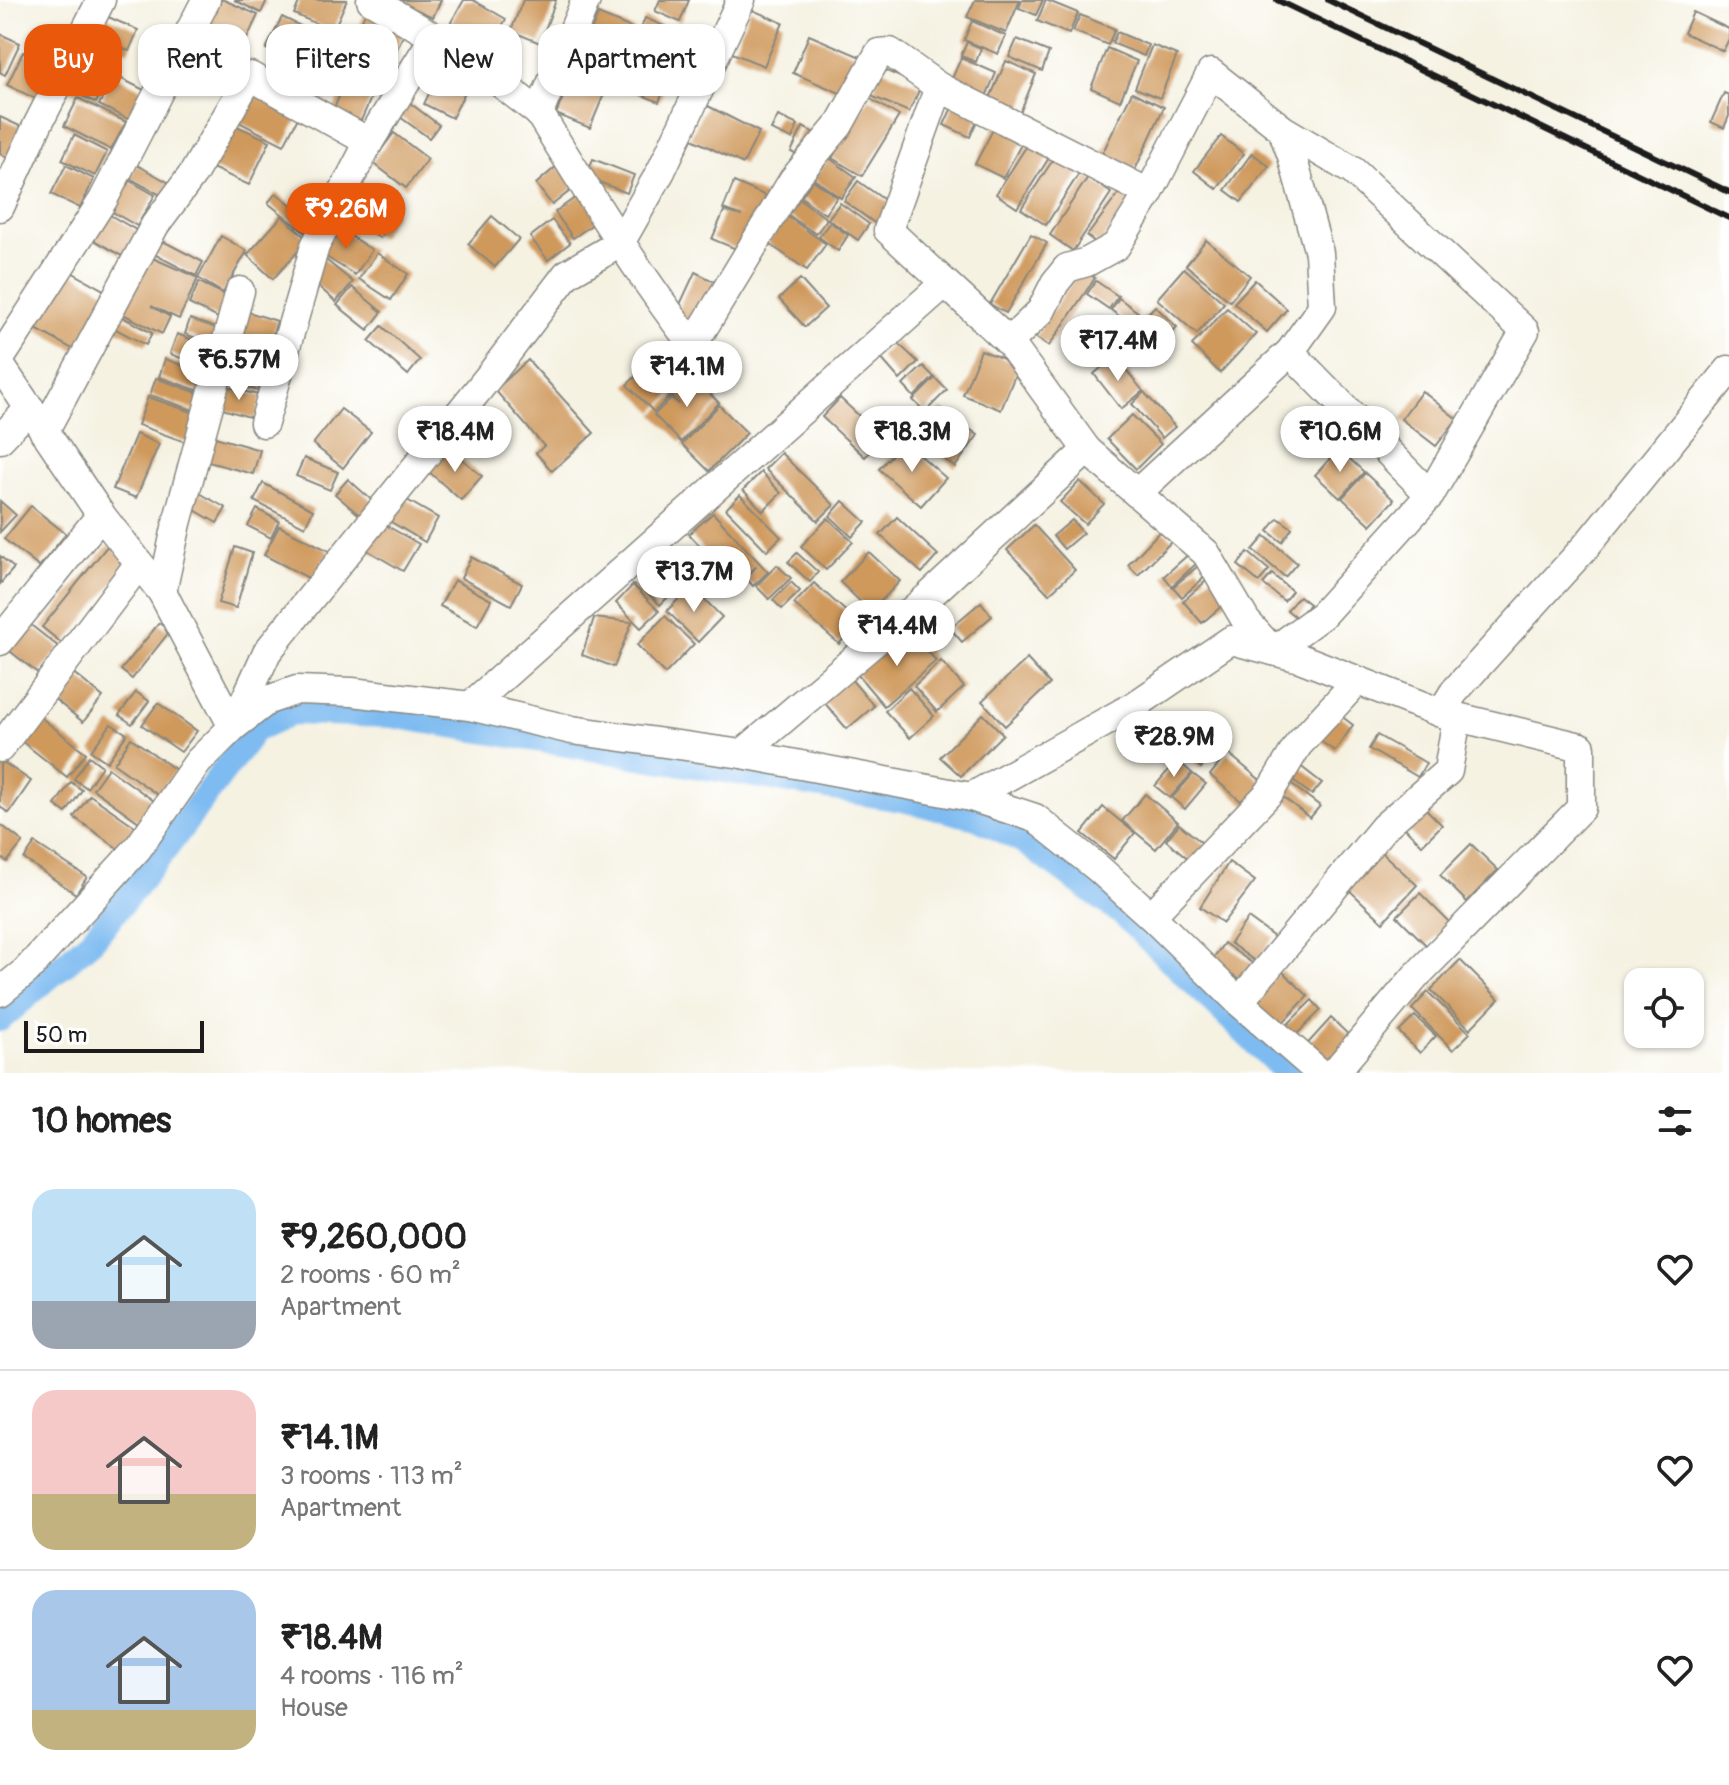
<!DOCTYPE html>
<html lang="en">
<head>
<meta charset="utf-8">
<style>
  body { margin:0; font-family:Pangolin,sans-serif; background:#f2f2f2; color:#222; height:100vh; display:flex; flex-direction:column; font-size:30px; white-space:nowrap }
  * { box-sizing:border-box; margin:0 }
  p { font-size:26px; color:#767676 }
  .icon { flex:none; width:44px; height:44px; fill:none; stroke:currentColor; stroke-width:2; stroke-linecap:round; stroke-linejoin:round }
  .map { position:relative; height:1073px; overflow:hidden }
  .details { display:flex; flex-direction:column; background:#fff; flex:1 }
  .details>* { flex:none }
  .guide { position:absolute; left:24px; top:24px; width:800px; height:72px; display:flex; gap:16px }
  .buttons { position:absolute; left:1624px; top:968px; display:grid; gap:16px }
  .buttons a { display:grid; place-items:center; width:80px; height:80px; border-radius:16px; background:#fff; box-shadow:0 2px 6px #0004; font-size:40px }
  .scale { position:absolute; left:24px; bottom:20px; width:180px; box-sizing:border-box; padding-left:8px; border:4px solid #1c1c1c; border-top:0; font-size:22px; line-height:28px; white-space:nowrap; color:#1c1c1c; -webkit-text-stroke:6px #fff; paint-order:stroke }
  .price { position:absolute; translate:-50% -68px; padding:0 18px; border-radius:28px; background:#fff; color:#222; font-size:26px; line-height:52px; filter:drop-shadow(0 2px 4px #0008) }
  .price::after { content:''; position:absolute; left:50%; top:48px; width:24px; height:18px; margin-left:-12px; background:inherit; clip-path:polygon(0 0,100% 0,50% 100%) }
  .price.active { background:#ea580c; color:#fff }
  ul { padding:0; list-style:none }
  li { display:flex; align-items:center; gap:24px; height:200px; padding:0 32px }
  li+li { border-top:2px solid #e0e0e0 }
  li span { display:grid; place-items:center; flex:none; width:224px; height:160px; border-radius:24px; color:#555 }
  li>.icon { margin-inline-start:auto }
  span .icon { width:96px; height:96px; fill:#fffc; stroke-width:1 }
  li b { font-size:34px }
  h2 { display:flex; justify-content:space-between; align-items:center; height:96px; padding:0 32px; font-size:34px }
  .tag { padding:0 28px; border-radius:24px; background:#fff; box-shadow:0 2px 6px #0004; font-size:28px; line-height:72px }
  .tag.active { background:#ea580c; color:#fff }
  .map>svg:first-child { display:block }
</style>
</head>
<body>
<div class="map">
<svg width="1729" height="1073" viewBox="0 0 1729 1073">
  <rect width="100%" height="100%" fill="#fff"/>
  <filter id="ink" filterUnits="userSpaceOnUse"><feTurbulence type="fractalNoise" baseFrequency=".0125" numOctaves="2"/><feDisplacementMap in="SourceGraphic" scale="16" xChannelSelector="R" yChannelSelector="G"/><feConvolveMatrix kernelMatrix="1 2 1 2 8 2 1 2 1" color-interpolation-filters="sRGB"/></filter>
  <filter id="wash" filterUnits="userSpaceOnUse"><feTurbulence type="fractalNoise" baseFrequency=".006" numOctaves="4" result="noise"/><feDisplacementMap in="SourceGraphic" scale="32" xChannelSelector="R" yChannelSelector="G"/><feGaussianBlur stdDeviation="1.8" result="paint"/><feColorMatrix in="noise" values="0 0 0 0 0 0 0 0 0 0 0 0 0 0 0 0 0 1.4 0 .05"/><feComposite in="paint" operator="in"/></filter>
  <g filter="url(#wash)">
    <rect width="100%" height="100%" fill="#f5f2e2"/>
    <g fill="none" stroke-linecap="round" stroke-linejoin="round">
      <!-- canal -->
      <path stroke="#7ebbf1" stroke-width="26" d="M0,1019L92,940L163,852L254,730L292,712L391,715L907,800L977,817L1023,841L1122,913L1287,1073"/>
    </g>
    <g id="blocks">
      <!-- building -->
      <g fill="#cf995c">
        <path d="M213,0H224L258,15L244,45L201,26Z"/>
        <path d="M234,0H267L261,13Z"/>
        <path d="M300,0H347L333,31L294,14Z"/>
        <path d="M395,0H441L433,17Z"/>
        <path d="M464,0H473L506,19L490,47L450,24Z"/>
        <path d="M523,0H556L540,43L511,31Z"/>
        <path d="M660,0H689L680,22L655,11Z"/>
        <path d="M975,0H1020L1006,33L967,17Z"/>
        <path d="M1022,0H1043L1036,15L1019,8Z"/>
        <path d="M1046,0L1078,13L1069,34L1037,21Z"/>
        <path d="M750,9L783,23L764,66L732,53Z"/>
        <path d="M1693,12L1729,29V39L1723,51L1684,33Z"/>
        <path d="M365,13L405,32L389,65L350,46Z"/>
        <path d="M598,14L634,29L615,72L580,57Z"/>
        <path d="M1080,15L1115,29L1108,45L1073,31Z"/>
        <path d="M106,16L138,30L129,51L97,37Z"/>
        <path d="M282,17L329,40L313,72L266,49Z"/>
        <path d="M645,18L685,35L672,66L632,49Z"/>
        <path d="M972,21L1006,36L998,54L964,40Z"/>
        <path d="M201,29L239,46L231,61L194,45Z"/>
        <path d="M1117,32L1148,45L1144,56L1112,43Z"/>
        <path d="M0,34L20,43L5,75L0,72Z"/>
        <path d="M809,35L863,58L847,96L793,73Z"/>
        <path d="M1017,39L1049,52L1042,71L1009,57Z"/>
        <path d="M967,42L981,48L976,62L961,56Z"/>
        <path d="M1152,45L1177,55L1160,98L1135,88Z"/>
        <path d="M1107,48L1137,61L1120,101L1091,88Z"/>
        <path d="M23,52L52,65L36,99L7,85Z"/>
        <path d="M357,55L385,67L359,125L332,113Z"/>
        <path d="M626,57L670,76L659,102L615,84Z"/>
        <path d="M81,58L111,73L96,103L66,88Z"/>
        <path d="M961,58L996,73L985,99L950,83Z"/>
        <path d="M1006,61L1036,74L1020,113L989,100Z"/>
        <path d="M443,64L472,78L452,118L424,104Z"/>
        <path d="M575,68L609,82L590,128L556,114Z"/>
        <path d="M882,69L921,86L909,112L871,96Z"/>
        <path d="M114,75L144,90L130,120L99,105Z"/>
        <path d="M249,88L300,114L284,145L233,119Z"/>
        <path d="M1132,92L1164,107L1135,170L1102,154Z"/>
        <path d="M1724,93L1729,95V116L1724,128L1711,122Z"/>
        <path d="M78,98L126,122L111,150L64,126Z"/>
        <path d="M869,98L899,116L862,176L832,158Z"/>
        <path d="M406,100L439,125L429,138L396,114Z"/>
        <path d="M706,105L759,132L743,164L690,138Z"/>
        <path d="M953,105L979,116L970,137L944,125Z"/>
        <path d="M778,116L798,125L792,139L771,130Z"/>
        <path d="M0,117L22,127L8,158L0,154Z"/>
        <path d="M997,122L1025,137L1003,178L975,164Z"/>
        <path d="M230,123L270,141L249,185L210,167Z"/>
        <path d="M803,127L814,133L803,158L791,152Z"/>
        <path d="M394,133L428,159L406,188L372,162Z"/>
        <path d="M74,135L107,152L95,176L62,160Z"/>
        <path d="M1033,136L1054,150L1017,208L996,194Z"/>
        <path d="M1221,136L1244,154L1217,189L1194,171Z"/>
        <path d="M1058,152L1083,167L1046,225L1021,209Z"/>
        <path d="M1252,153L1269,166L1241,202L1225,190Z"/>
        <path d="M829,158L856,177L841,198L814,179Z"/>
        <path d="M593,159L634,175L627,193L586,177Z"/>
        <path d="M66,165L94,179L80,208L51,194Z"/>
        <path d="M137,165L171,184L164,197L129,178Z"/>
        <path d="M558,165L575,187L552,205L536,184Z"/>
        <path d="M121,176L155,195L137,226L104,207Z"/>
        <path d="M1088,177L1111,193L1073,251L1050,235Z"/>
        <path d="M813,180L837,197L825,214L801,197Z"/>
        <path d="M858,181L890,204L876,224L844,201Z"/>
        <path d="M734,182L771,198L741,251L712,239L724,211L742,216L723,209Z"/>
        <path d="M364,192L396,213L380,238L347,217Z"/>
        <path d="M1120,192L1132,201L1099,245L1087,236Z"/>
        <path d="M276,193L315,223L307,234L268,203Z"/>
        <path d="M582,193L600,219L573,238L555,212Z"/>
        <path d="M800,199L827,219L816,234L788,215Z"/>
        <path d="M840,203L869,224L858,240L828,219Z"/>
        <path d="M101,210L143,234L129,260L87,236Z"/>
        <path d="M282,216L308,240L273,279L247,255Z"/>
        <path d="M492,216L519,239L495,267L468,244Z"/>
        <path d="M787,216L826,244L807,270L768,243Z"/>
        <path d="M552,220L570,243L548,260L530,237Z"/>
        <path d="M830,222L848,235L838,251L819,237Z"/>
        <path d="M337,227L372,250L355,275L320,253Z"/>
        <path d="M1031,234L1047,243L1006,313L990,304Z"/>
        <path d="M221,236L247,251L223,293L198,278Z"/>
        <path d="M159,239L203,262L196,276L152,253Z"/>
        <path d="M1206,240L1250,276L1230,301L1186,265Z"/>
        <path d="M377,253L408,274L391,300L359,279Z"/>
        <path d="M148,256L198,278L179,319L151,306L170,317L162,334L121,313Z"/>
        <path d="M321,256L353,282L336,302L310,279Z"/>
        <path d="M1081,268L1095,278L1049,346L1035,337Z"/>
        <path d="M1184,268L1224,303L1197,334L1157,299Z"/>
        <path d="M66,269L107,292L76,351L34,328Z"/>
        <path d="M695,272L719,284L693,335L676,313Z"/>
        <path d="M800,279L826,308L805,327L779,299Z"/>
        <path d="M1255,280L1287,309L1267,332L1234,303Z"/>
        <path d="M1096,281L1118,296L1109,309L1087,294Z"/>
        <path d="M199,282L228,296L218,318L189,304Z"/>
        <path d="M352,287L382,312L368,330L337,305Z"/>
        <path d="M1119,298L1139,313L1131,325L1111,310Z"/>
        <path d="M1155,306L1177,327L1155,349L1134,328Z"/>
        <path d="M1227,308L1256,334L1220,373L1192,345Z"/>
        <path d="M242,310L277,321L267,352L232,341Z"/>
        <path d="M117,314L152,333L146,345L110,326Z"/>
        <path d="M190,319L219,329L213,345L185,334Z"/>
        <path d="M382,326L420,360L408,375L369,341Z"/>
        <path d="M177,334L212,347L205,367L170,354Z"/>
        <path d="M896,341L918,362L900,380L880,357Z"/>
        <path d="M234,345L270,356L267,366L231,355Z"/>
        <path d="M667,350L692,374L671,395L646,371Z"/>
        <path d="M981,350L1019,365L1001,410L963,395Z"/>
        <path d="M1115,356L1143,391L1121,409L1094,374Z"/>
        <path d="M231,357L268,368L261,392L224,380Z"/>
        <path d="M165,359L209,375L202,392L159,377Z"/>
        <path d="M528,360L594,433L552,471L536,453L544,446L495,390Z"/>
        <path d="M923,366L934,377L914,397L903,385Z"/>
        <path d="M643,369L670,396L654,412L627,385Z"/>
        <path d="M693,376L719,403L681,442L654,415L671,398L679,404L672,397Z"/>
        <path d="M156,378L207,396L201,413L150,395Z"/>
        <path d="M935,378L947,390L925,412L913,400Z"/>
        <path d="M220,385L262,396L256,419L216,407Z"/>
        <path d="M1422,391L1457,419L1436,446L1401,419Z"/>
        <path d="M1144,392L1175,427L1162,438L1132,404Z"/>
        <path d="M148,397L198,414L188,443L138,425Z"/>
        <path d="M840,398L883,438L865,457L822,417Z"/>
        <path d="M719,405L747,433L709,471L682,444Z"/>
        <path d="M341,409L371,432L343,468L313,444Z"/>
        <path d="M941,409L978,435L955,467L919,440Z"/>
        <path d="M1132,415L1161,444L1136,469L1107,439Z"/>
        <path d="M136,434L159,444L136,498L113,489Z"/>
        <path d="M208,435L260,450L253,474L201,460Z"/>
        <path d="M904,441L946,478L921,506L879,469Z"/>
        <path d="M449,448L482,476L461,500L428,471Z"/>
        <path d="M1339,449L1364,472L1340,498L1315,475Z"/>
        <path d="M781,453L834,505L818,521L765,469Z"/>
        <path d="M304,458L338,472L330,490L296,476Z"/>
        <path d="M761,472L781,493L763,511L743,490Z"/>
        <path d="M1365,473L1394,500L1371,525L1342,498Z"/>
        <path d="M348,479L375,503L363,518L335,494Z"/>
        <path d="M1080,481L1104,504L1085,524L1060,502Z"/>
        <path d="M263,483L313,510L305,527L254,501Z"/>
        <path d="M196,491L226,508L217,523L188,506Z"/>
        <path d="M740,495L781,537L767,551L726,509Z"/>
        <path d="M400,496L438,518L425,542L386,519Z"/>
        <path d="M0,501L16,515L0,532Z"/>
        <path d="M843,501L866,522L852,537L830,516Z"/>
        <path d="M31,506L66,534L39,567L4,539Z"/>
        <path d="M257,509L279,521L271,538L248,526Z"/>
        <path d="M713,513L768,572L753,586L746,578L757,566L741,580L715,556L712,559L689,534Z"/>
        <path d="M897,517L938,555L922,573L880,535Z"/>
        <path d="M828,518L853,542L826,570L801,546Z"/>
        <path d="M1278,518L1292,528L1282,542L1268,531Z"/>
        <path d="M1072,520L1083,533L1064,549L1053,536Z"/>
        <path d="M382,523L419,544L403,571L367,550Z"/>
        <path d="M1034,525L1075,570L1049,594L1007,550Z"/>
        <path d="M279,526L329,551L314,581L264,555Z"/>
        <path d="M1162,529L1173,540L1138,575L1128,565Z"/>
        <path d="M1265,536L1297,563L1285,577L1253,550Z"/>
        <path d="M108,545L129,563L64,645L42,627Z"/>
        <path d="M235,547L252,553L236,608L218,603Z"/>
        <path d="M869,552L900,581L871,612L840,582Z"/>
        <path d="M1248,552L1269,570L1259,582L1238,565Z"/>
        <path d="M797,553L818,572L810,582L788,562Z"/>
        <path d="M1190,553L1198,562L1172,586L1164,576Z"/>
        <path d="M0,556L14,568L0,584Z"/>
        <path d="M471,557L522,584L511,605L461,578Z"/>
        <path d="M663,557L686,579L660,605L638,584Z"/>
        <path d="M777,565L791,578L769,599L756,586Z"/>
        <path d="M1198,566L1206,576L1182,597L1173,587Z"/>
        <path d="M1272,574L1292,591L1284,601L1263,584Z"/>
        <path d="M1212,576L1231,598L1202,623L1183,601Z"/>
        <path d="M454,580L491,600L477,626L440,606Z"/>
        <path d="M791,582L800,591L782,609L773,600Z"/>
        <path d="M814,583L858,622L839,644L794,604Z"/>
        <path d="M633,585L659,611L641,628L616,603Z"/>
        <path d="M691,586L722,617L698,642L667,611Z"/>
        <path d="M1299,596L1309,604L1298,619L1287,610Z"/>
        <path d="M981,602L992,616L962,642L950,628Z"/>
        <path d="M665,616L694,644L665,674L637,645Z"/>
        <path d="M22,618L60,648L39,674L1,644Z"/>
        <path d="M594,618L632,622L614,667L582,655Z"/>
        <path d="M159,623L170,631L132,679L121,670Z"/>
        <path d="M910,629L936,661L884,706L857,674Z"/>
        <path d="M1027,659L1050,684L1005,726L982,701Z"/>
        <path d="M941,661L964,687L937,712L914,686Z"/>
        <path d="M71,671L103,697L83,722L51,696Z"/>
        <path d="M850,678L874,706L847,729L823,701Z"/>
        <path d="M909,688L934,716L910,738L885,711Z"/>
        <path d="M136,692L149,701L132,724L119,715Z"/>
        <path d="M158,703L197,731L181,752L142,725Z"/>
        <path d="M1336,712L1353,725L1335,751L1317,739Z"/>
        <path d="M983,714L1003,734L961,776L940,757Z"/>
        <path d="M39,716L86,753L67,777L20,740Z"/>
        <path d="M111,724L127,734L107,762L91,751Z"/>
        <path d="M1377,735L1426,763L1418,777L1369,749Z"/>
        <path d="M131,738L176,770L158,795L114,764Z"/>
        <path d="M1207,738L1219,747L1201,768L1190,758Z"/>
        <path d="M1228,753L1266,785L1248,807L1210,775Z"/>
        <path d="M89,756L102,766L87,788L74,779Z"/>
        <path d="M1177,760L1192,773L1170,798L1155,786Z"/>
        <path d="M3,762L31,781L9,813L0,807V767Z"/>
        <path d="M1299,765L1322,783L1312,795L1289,778Z"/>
        <path d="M108,768L154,801L139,822L93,789Z"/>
        <path d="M1193,774L1206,784L1185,809L1172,798Z"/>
        <path d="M1287,781L1320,806L1310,818L1278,793Z"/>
        <path d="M71,782L82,790L66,813L55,805Z"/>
        <path d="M1145,794L1178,822L1156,849L1122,821Z"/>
        <path d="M90,795L136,827L120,850L74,817Z"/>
        <path d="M1422,805L1442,825L1422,845L1402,825Z"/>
        <path d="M1103,807L1135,833L1114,859L1082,833Z"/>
        <path d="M0,824L23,842L7,862L0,857Z"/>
        <path d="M1179,824L1211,850L1197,866L1166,840Z"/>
        <path d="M35,843L87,877L76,894L24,859Z"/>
        <path d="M1471,844L1498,870L1467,902L1440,875Z"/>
        <path d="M1379,850L1417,885L1383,922L1345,886Z"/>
        <path d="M1229,862L1255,881L1223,923L1200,907Z"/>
        <path d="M1420,893L1450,923L1427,946L1397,916Z"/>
        <path d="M1248,918L1274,937L1256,962L1230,943Z"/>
        <path d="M1224,943L1256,966L1243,982L1212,960Z"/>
        <path d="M1460,960L1499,999L1470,1029L1431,990Z"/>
        <path d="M1281,970L1308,996L1276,1030L1248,1004Z"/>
        <path d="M1428,992L1470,1033L1453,1050L1412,1009Z"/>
        <path d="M1312,1000L1321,1010L1292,1039L1283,1029Z"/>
        <path d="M1415,1016L1436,1036L1420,1053L1399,1032Z"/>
        <path d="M1331,1018L1355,1041L1325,1073L1301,1051Z"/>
      </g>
    </g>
  </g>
  <g filter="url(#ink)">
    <use href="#blocks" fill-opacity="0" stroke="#88877f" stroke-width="2"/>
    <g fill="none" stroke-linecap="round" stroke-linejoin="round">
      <defs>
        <g id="minor">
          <path d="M371,0L434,37"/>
          <path d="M939,87L1149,193L1211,73L1282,129L1353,171L1525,331L1430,495L1322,615L1273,651L1246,621L1206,553L1087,450"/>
          <path d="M0,207L38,124L101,0"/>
          <path d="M1009,342L1041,311L1055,283L1067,268L1087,262L1116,246L1149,193"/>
          <path d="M1290,352L1430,495"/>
          <path d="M0,359L103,200L206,0"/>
          <path d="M0,365L101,515L162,592L233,727L267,652L491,374L567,274L620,243L661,171L741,0"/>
          <path d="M264,423L315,246L369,142L434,37L468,58L539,113"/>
          <path d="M44,432L155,225L193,174L250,76L369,142"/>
          <path d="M0,439L30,408"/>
          <path d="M1137,493L1290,352L1322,307L1319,253L1292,156L1282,129"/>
          <path d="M162,592L177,523L240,291"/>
          <path d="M0,641L101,515"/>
          <path d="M470,706L945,283L888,230L939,87L890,52L879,53L839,125L793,180L693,345C636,271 588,192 539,113L586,0"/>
          <path d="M0,748L138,565"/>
          <path d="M742,754L928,597L1087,450L1009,342L945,283"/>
          <path d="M971,797L1035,818L1099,869L1151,916L1269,793L1298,745L1356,682"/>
          <path d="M1151,916L1239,1002L1320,1073"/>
          <path d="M0,992L26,971L138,848L198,762L233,727L268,700L297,690L352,692L470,706L572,730L742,754L971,797L1134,706L1231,640L1300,658L1441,713L1454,692L1586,546L1729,370"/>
          <path d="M1239,1002L1384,827L1448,771L1457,717"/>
          <path d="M1334,1073L1416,976L1581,808V747L1441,713"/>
        </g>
      </defs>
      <!-- minor casing -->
      <use href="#minor" stroke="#88877f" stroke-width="31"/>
      <!-- minor -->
      <use href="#minor" stroke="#fff" stroke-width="28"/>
      <!-- rail -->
      <g stroke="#1c1c1c" stroke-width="6">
        <path d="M1277,0L1729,218"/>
        <path d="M1328,0L1729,192"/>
      </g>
    </g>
  </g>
</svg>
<div class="buttons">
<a><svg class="icon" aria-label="locate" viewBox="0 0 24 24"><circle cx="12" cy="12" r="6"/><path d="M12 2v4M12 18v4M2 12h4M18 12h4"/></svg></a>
</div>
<div class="scale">50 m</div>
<b class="price active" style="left:346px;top:251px">₹9.26M</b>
<b class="price" style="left:1118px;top:383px">₹17.4M</b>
<b class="price" style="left:239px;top:402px">₹6.57M</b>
<b class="price" style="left:687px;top:409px">₹14.1M</b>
<b class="price" style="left:455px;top:474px">₹18.4M</b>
<b class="price" style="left:912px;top:474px">₹18.3M</b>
<b class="price" style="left:1340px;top:474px">₹10.6M</b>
<b class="price" style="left:694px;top:614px">₹13.7M</b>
<b class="price" style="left:897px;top:668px">₹14.4M</b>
<b class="price" style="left:1174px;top:779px">₹28.9M</b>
<div class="guide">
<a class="tag active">Buy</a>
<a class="tag">Rent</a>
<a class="tag">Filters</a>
<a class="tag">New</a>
<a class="tag">Apartment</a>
</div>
</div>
<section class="details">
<h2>10 homes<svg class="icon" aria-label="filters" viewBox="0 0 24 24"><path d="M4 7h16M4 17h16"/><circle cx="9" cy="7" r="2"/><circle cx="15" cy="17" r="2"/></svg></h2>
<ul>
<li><span style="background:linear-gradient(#bfe0f5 70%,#9aa5b1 0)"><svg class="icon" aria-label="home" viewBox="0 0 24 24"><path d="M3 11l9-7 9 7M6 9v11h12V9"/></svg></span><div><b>₹9,260,000</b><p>2 rooms · 60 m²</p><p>Apartment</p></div><svg class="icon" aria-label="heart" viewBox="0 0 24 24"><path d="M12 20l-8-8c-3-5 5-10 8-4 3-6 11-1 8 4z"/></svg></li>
<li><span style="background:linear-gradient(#f6c9c9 65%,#c2b280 0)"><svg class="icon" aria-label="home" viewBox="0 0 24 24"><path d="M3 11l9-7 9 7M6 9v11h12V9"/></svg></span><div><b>₹14.1M</b><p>3 rooms · 113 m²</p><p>Apartment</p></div><svg class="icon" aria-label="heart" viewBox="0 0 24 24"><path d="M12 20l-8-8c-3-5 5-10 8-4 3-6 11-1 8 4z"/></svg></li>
<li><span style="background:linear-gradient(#a9c7e8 75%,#c2b280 0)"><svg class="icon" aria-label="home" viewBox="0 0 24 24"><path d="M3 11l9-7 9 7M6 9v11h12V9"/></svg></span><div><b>₹18.4M</b><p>4 rooms · 116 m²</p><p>House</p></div><svg class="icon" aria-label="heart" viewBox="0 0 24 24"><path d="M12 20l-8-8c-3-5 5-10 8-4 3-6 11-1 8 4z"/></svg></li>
</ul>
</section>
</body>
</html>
